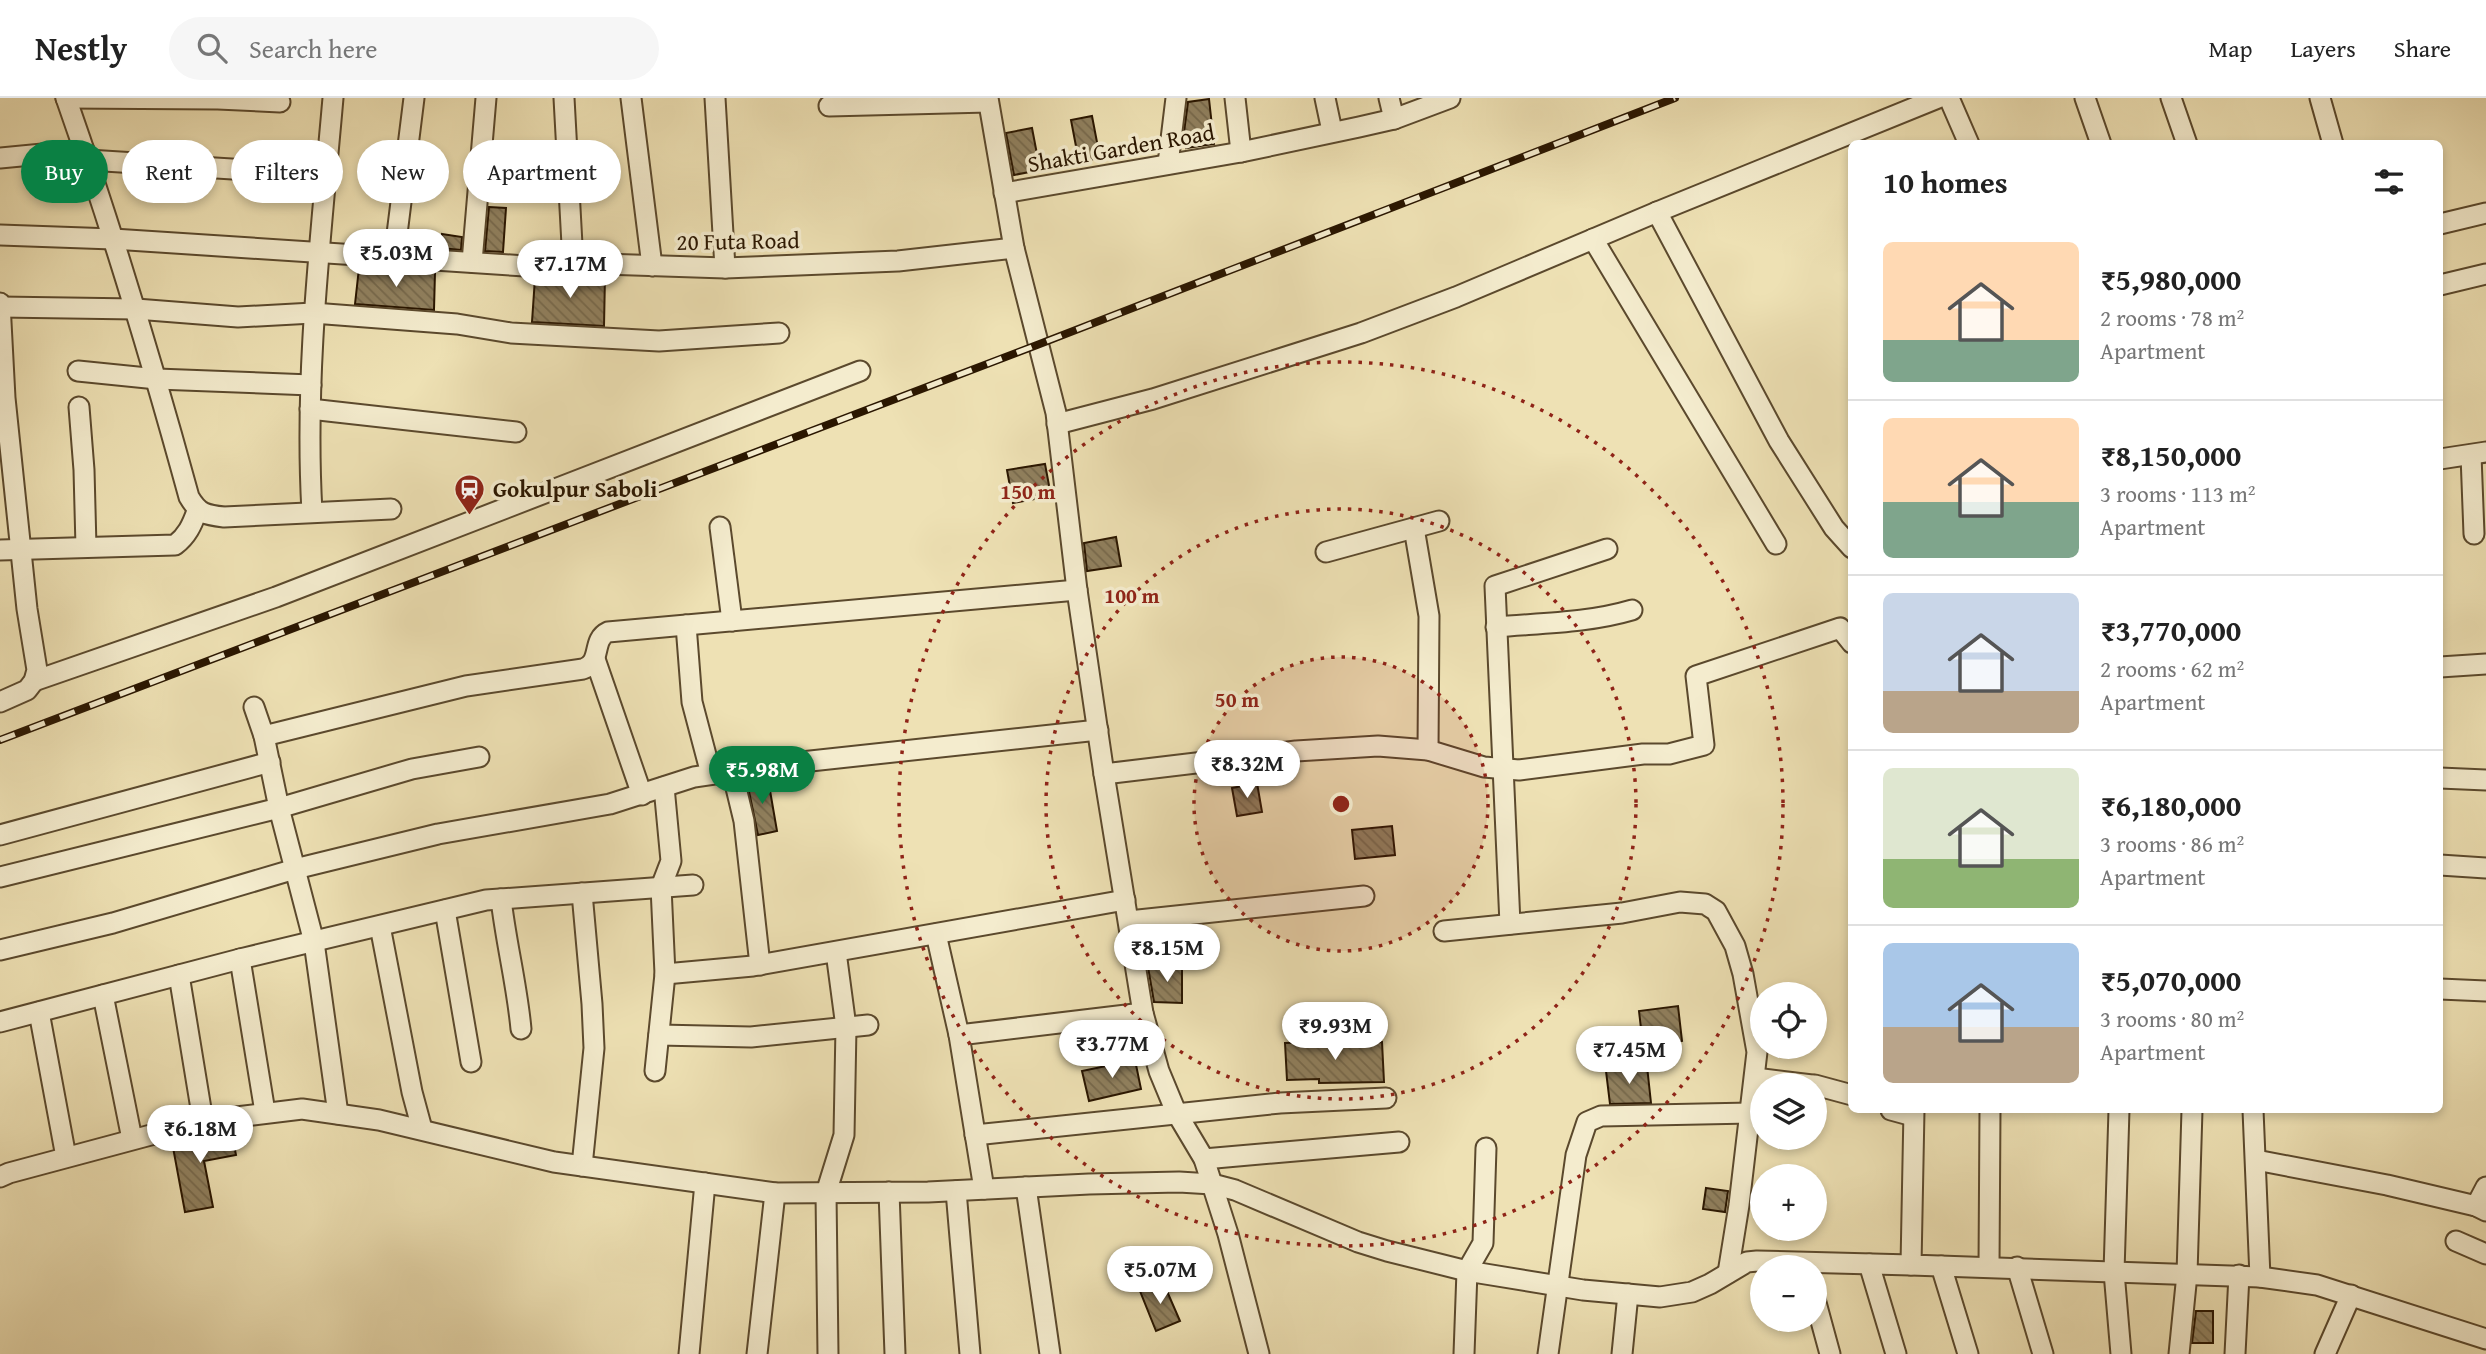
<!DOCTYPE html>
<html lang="en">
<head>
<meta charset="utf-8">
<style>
  body { margin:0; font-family:"Gentium Book Plus",serif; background:#f6f6f6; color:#222; height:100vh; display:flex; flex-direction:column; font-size:26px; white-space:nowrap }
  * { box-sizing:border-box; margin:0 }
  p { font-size:23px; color:#767676 }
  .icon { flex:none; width:38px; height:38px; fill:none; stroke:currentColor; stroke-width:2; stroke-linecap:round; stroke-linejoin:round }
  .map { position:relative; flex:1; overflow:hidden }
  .sheet { position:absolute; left:1848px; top:42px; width:595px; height:973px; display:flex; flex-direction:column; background:#fff; border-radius:10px; box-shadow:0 4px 10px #0003 }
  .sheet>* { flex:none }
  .banner { position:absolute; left:21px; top:42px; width:665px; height:63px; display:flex; gap:14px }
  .controls { position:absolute; left:1750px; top:884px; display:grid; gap:14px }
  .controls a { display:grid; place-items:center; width:77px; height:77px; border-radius:50%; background:#fff; box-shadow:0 4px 10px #0003; font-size:35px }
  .price { position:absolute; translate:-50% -60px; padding:0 16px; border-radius:24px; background:#fff; color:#222; font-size:23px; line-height:46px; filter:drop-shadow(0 2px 4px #0008) }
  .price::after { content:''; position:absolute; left:50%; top:42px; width:21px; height:16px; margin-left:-10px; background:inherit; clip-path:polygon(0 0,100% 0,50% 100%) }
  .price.on { background:#0b8043; color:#fff }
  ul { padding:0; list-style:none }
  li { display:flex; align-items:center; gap:21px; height:175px; padding:0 35px }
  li+li { border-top:2px solid #e0e0e0 }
  li span { display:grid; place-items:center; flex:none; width:196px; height:140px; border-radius:10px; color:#555 }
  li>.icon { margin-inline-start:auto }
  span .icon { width:84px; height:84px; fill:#fffc; stroke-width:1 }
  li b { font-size:30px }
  h2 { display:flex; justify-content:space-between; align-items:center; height:84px; padding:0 35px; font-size:30px }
  .pill { padding:0 24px; border-radius:32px; background:#fff; box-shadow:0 4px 10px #0003; font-size:24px; line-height:63px }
  .pill.on { background:#0b8043; color:#fff }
  header { display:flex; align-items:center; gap:42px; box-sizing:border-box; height:98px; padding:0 35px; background:#fff; border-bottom:2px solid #e0e0e0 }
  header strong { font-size:33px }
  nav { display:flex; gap:38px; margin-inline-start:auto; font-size:24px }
  .search { width:490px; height:63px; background:#f6f6f6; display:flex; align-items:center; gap:18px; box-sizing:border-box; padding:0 24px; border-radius:38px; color:#767676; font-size:26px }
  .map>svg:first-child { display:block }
</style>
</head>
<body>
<header>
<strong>Nestly</strong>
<div class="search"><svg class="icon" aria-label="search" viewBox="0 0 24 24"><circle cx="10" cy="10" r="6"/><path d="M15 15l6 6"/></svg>Search here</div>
<nav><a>Map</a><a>Layers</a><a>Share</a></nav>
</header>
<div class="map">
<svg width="2486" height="1256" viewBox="0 0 2486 1256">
  <defs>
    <pattern id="building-back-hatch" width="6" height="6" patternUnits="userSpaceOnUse" patternTransform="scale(1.75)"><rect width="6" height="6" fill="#90805e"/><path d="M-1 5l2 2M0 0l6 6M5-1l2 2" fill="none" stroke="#76684b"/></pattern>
  </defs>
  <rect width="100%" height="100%" fill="#eee1b4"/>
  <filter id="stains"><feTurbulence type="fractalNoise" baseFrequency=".00286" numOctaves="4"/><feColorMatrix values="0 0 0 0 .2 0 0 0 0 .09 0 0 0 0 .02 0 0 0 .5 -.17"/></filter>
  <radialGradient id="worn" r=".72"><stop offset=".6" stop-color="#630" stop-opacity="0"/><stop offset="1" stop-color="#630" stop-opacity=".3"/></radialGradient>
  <!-- building -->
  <g fill="url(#building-back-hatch)" stroke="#2a1600" stroke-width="2">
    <path d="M1209,1L1214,46L1186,50L1184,34L1188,4Z"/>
    <path d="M1092,18L1100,60L1079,64L1071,22Z"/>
    <path d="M1032,30L1040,72L1014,77L1006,35Z"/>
    <path d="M489,109L506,110L503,154L485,153Z"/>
    <path d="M442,136L462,139L461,152L440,150Z"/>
    <path d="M359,170L435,174L434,212L355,206Z"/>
    <path d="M573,177L605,178L604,228L532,224L535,180Z"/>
    <path d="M1045,366L1051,398L1013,405L1007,372Z"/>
    <path d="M1116,439L1121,468L1087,473L1084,445Z"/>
    <path d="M768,681L777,733L758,737L747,684Z"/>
    <path d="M1257,685L1262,714L1237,718L1232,690Z"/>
    <path d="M1392,728L1395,757L1355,761L1352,732Z"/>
    <path d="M1148,869H1182V905L1154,904Z"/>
    <path d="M1678,908L1682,943L1643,948L1639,913Z"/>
    <path d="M1347,943V945L1382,944L1384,984L1319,985V981L1287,982L1285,945Z"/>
    <path d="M1135,962L1141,991L1089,1003L1082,973Z"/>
    <path d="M1647,968L1651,1005L1610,1006L1606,973Z"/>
    <path d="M231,1032L236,1057L204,1063L213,1109L185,1114L172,1044L205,1035Z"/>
    <path d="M1706,1090L1728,1093L1725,1114L1703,1111Z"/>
    <path d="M1163,1184L1180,1223L1156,1233L1140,1193Z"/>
    <path d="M2196,1213H2213V1245H2192Z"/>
  </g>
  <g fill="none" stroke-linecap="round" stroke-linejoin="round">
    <defs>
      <g id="minor">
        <path d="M66,0C112,131 152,264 189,399C199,416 206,417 224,419L391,411"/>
        <path d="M66,0L218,1L280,4"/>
        <path d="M564,0L573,165"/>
        <path d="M631,0L652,168"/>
        <path d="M715,0L725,170"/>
        <path d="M988,0L1014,150L1056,315L1077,492L1104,676L1143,915L1159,973L1176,1014L1204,1061L1228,1136L1259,1256"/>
        <path d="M1235,0L1241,54"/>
        <path d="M1325,0L1332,33"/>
        <path d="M1389,0L1394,21"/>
        <path d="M1949,0L1969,46"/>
        <path d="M2085,0L2101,46"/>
        <path d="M2171,0L2187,46"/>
        <path d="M2320,0L2333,46"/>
        <path d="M829,8L988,4"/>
        <path d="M0,60L84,52"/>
        <path d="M88,62L326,77"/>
        <path d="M1168,66L1176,0"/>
        <path d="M1004,95L1241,54L1359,29L1394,21L1450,0"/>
        <path d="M1657,114L1779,343L1834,430L1852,450"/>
        <path d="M2440,126L2486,115"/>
        <path d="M0,137L113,141L525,168L573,165L725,170L898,163L1014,150"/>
        <path d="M1593,141L1776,446"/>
        <path d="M394,160L414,0"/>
        <path d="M472,164L486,0"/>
        <path d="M2440,187L2486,176"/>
        <path d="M0,205L5,300L27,511L37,572L34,583L27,592L0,604"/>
        <path d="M0,209L136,211L238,219L313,215L457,226L511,235L659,243L779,235"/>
        <path d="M78,273L157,281L311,287"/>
        <path d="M79,309L84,372L86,449"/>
        <path d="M310,311L516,334"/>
        <path d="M1057,326L1153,301L1361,235L1456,199L1657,114L1938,0"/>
        <path d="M2471,357L2474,436"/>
        <path d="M2440,361L2486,354"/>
        <path d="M312,414C304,276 321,138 333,0"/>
        <path d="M720,429L732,523"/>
        <path d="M1414,430L1429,518L1428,652"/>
        <path d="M0,452L175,447C187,438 192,427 197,413"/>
        <path d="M1326,454L1439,423"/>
        <path d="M686,527L692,604L711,676"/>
        <path d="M1496,529C1542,525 1588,525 1632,512"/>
        <path d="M595,561L642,697"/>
        <path d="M2440,569L2486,566"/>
        <path d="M34,583L276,499L860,273"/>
        <path d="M254,609L264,638L279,710L314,844L338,1016"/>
        <path d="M264,638L466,588L583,571C603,564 591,542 608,534L1077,492"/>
        <path d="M732,673L744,723L760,867"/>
        <path d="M1104,676L1296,653L1378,648L1428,652L1484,669L1519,672L1643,656H1669L1704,647L1696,578L1840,530L1852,545"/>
        <path d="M2440,680L2486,682"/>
        <path d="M0,737L270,664"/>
        <path d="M2440,767L2486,770"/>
        <path d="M0,779L279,710L412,671L479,659"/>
        <path d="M501,801C506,845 517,887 521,931"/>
        <path d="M445,812L471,964"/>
        <path d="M1129,823L1364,798"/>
        <path d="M1510,826L1495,488L1607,451"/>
        <path d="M380,828L412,994L422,1031"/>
        <path d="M1444,833L1622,815L1680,804L1705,806L1716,813L1735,848L1743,876L1757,954L1739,1107L1728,1175"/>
        <path d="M936,836L959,937L984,1091"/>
        <path d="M0,852L113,825L295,771L438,736L610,706L694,679L792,665L1098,632"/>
        <path d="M240,861L265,1014"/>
        <path d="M665,876L753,868L1125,802"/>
        <path d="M179,877L203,1023"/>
        <path d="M2440,891L2486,893"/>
        <path d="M103,897L132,1041"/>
        <path d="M39,914L66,1059"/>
        <path d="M0,924L240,861L486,802L693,787"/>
        <path d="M659,937L751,939L868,927"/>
        <path d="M959,937L1143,915"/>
        <path d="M655,973L665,876L661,789L671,763L664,689"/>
        <path d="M1755,980L1812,987"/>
        <path d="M1815,987L1852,997"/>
        <path d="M1891,1012L1913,1018"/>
        <path d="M1914,1012L1911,1167L2260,1179L2317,1187L2486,1241"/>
        <path d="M2119,1012L2114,1174L2121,1256"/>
        <path d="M2253,1012L2260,1179"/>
        <path d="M975,1037L1280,1005L1386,1000"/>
        <path d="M1204,1061L1399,1044"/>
        <path d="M2256,1062L2387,1087L2476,1108L2486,1113"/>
        <path d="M582,1068L594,950L592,906L582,795"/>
        <path d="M0,1079L9,1075L203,1023L302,1011L379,1022L554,1064L775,1095L928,1094L1089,1086L1179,1084L1212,1086L1235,1092L1358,1144L1387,1153L1467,1173L1583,1192L1660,1199L1692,1194L1710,1186L1747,1164L1757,1163L1911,1167"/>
        <path d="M1026,1089L1050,1256"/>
        <path d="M956,1093L970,1256"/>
        <path d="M889,1094L895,1256"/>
        <path d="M2476,1108L2486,1089"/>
        <path d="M2456,1143L2486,1156"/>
        <path d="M1869,1166L1896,1256"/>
        <path d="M1941,1168L1968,1256"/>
        <path d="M1989,1168L1990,1012"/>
        <path d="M2017,1169L2043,1256"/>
        <path d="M1815,1201L1830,1256"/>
        <path d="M689,1256L705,1085"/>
        <path d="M757,1256L775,1095"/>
        <path d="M828,1256L826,1095L844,1037L846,929L836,854"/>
        <path d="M1464,1256L1467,1173L1483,1145L1486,1050"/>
        <path d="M1548,1256L1576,1057L1587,1024L1601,1018L1751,1015"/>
        <path d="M1622,1256L1628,1196"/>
        <path d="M2179,1256L2187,1176L2192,1012"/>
        <path d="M2235,1256L2239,1177"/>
        <path d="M2325,1256L2351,1197"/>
      </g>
    </defs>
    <!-- minor casing -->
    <use href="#minor" stroke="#5b492d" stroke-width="23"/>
    <!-- minor -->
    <use href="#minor" stroke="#f4ecce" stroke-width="19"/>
    <defs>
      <path id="rail" d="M0,642L1037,247L1675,0"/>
    </defs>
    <!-- rail casing -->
    <use href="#rail" stroke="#2a1600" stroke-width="8"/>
    <!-- rail -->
    <use href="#rail" stroke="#f4ecce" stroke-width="5" stroke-dasharray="16" stroke-linecap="butt"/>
  </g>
  <!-- distance rings -->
  <circle cx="1341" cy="706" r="147" fill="#8f2418" fill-opacity=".12"/>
  <g fill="none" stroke="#8f2418" stroke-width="3.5" stroke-dasharray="3.5 7">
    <circle cx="1341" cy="706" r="147"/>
    <circle cx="1341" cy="706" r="295"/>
    <circle cx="1341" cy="706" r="442"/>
  </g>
  <!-- icons -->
  <defs>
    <symbol id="station-pin" viewBox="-11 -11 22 30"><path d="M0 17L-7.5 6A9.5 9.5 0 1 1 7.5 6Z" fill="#8f2418" stroke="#f4ecce"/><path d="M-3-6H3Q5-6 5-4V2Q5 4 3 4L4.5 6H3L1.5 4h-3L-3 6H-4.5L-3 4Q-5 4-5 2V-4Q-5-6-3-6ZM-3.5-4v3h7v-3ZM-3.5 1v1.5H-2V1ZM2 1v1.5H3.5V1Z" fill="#fff"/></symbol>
  </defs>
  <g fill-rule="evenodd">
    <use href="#station-pin" x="452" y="374" width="35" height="47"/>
  </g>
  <g text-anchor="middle" stroke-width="7" stroke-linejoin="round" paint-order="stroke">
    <!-- street labels -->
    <g font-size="23" fill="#2a1600" stroke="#f4ecce">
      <text transform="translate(1121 50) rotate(-10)" y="8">Shakti Garden Road</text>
      <text transform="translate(738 143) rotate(-1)" y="8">20 Futa Road</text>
    </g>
    <!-- poi labels -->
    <g font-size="23" font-weight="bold" fill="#2a1600" stroke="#f4ecce" text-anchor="start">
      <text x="493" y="399">Gokulpur Saboli</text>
    </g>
  </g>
  <circle cx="1341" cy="706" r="10" fill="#8f2418" stroke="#f4ecce" stroke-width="3.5"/>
  <g font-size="21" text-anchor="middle" font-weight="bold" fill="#8f2418" stroke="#f4ecce" stroke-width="7" stroke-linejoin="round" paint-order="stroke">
    <text x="1028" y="401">150 m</text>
    <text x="1132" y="505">100 m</text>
    <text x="1237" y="609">50 m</text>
  </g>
  <rect width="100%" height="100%" filter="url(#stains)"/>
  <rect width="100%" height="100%" fill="url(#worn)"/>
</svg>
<div class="controls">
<a><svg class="icon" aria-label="locate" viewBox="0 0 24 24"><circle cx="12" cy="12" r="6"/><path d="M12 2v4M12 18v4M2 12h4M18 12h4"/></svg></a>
<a><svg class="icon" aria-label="layers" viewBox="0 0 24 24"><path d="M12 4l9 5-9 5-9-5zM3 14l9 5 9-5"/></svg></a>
<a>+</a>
<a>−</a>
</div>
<b class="price" style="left:396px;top:191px">₹5.03M</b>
<b class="price" style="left:570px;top:202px">₹7.17M</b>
<b class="price" style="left:1247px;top:702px">₹8.32M</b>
<b class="price on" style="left:762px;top:708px">₹5.98M</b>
<b class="price" style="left:1167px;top:886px">₹8.15M</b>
<b class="price" style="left:1335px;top:964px">₹9.93M</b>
<b class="price" style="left:1112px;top:982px">₹3.77M</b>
<b class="price" style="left:1629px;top:988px">₹7.45M</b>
<b class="price" style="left:200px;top:1067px">₹6.18M</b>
<b class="price" style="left:1160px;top:1208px">₹5.07M</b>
<div class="banner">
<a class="pill on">Buy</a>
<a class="pill">Rent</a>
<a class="pill">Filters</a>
<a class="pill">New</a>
<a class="pill">Apartment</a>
</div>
<section class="sheet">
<h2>10 homes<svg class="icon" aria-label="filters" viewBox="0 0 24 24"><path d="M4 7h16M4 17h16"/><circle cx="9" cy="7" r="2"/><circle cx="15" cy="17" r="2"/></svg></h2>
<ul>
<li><span style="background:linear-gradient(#ffd9b3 70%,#7fa58c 0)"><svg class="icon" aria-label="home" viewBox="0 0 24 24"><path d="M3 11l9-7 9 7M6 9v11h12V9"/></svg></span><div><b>₹5,980,000</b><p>2 rooms · 78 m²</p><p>Apartment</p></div></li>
<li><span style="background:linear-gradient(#ffd9b3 60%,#7fa58c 0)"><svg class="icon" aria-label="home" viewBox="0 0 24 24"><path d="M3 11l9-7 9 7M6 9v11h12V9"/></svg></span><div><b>₹8,150,000</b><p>3 rooms · 113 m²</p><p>Apartment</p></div></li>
<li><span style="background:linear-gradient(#c9d6e8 70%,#b9a48a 0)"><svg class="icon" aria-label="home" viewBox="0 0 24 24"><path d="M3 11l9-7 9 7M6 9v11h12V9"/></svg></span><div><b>₹3,770,000</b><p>2 rooms · 62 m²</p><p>Apartment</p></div></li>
<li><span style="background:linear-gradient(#dfe7d0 65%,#8fb573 0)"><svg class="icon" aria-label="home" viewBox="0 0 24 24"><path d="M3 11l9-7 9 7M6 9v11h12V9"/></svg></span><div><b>₹6,180,000</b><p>3 rooms · 86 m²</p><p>Apartment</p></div></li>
<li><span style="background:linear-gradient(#a9c7e8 60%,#b9a48a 0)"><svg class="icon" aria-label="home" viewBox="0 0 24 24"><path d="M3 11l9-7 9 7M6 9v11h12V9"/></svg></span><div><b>₹5,070,000</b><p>3 rooms · 80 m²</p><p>Apartment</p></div></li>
</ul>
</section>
</div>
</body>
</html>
